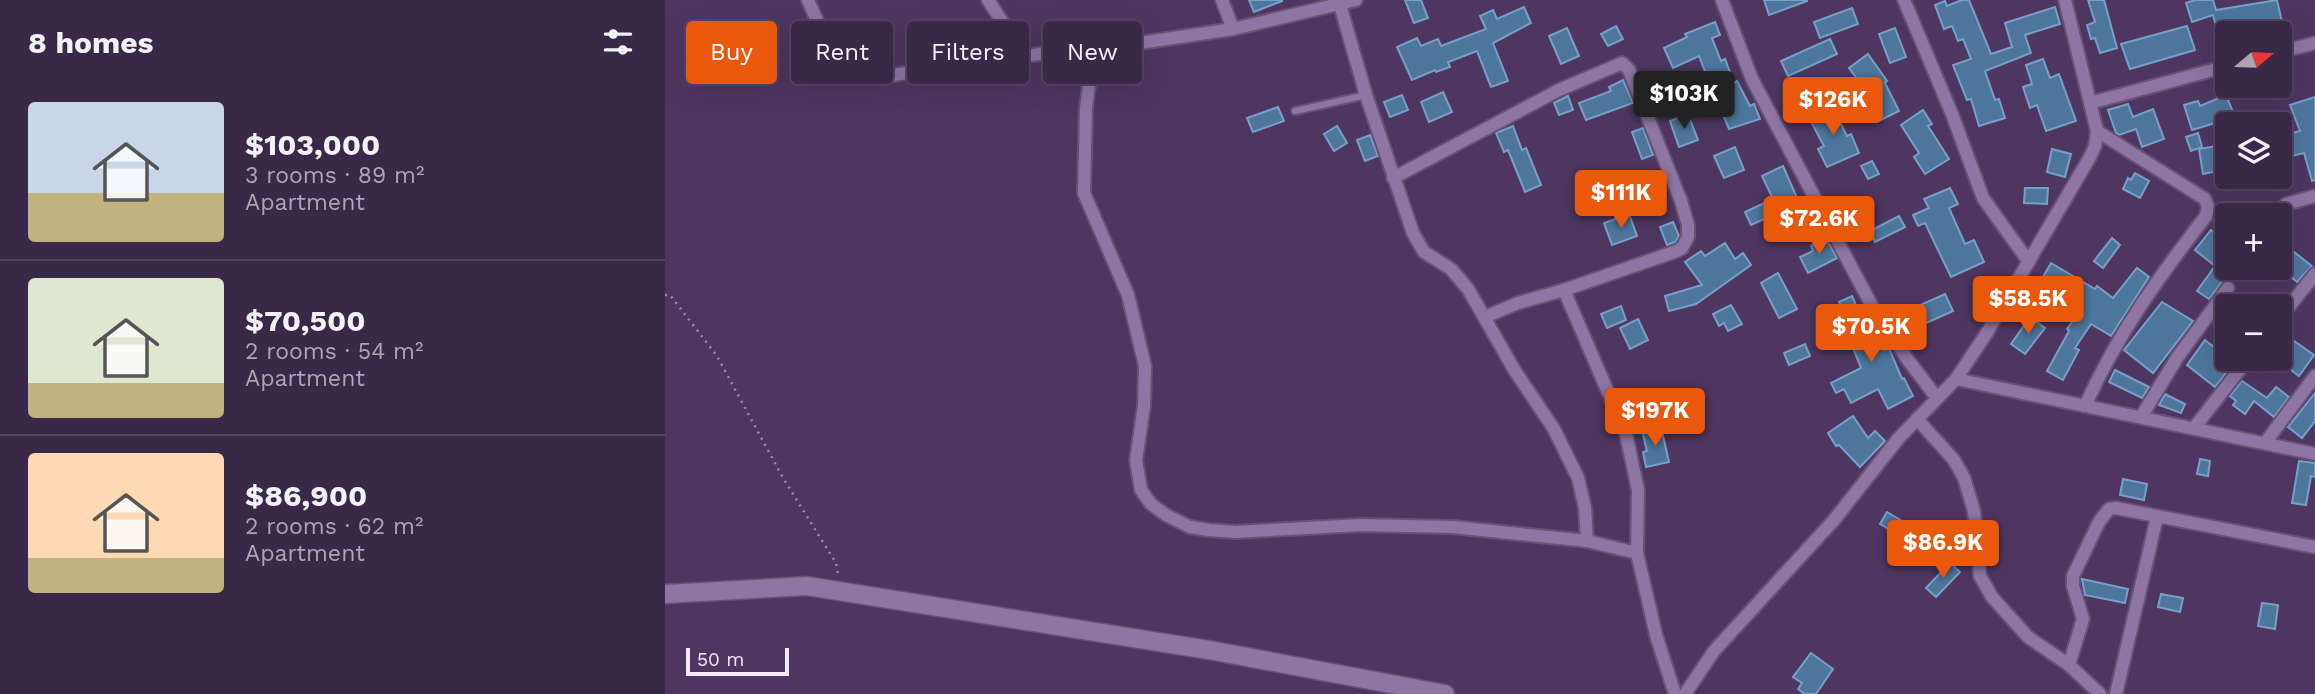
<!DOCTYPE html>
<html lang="en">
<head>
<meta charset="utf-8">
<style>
  body { margin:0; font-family:"Work Sans",sans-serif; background:#413050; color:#f1f3f6; height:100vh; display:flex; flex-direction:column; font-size:26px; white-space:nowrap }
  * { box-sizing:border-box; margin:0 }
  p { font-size:23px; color:#aba6b4 }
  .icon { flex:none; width:38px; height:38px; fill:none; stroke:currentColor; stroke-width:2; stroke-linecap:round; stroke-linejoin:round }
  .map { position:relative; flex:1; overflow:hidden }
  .panel { display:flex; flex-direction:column; background:#3a2849; width:665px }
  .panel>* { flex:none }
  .banner { position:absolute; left:21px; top:21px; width:665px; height:63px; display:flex; gap:14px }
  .needle { width:46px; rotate:71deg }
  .buttons { position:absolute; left:1550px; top:21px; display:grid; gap:14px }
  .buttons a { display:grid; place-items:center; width:77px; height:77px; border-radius:7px; background:#3a2849; box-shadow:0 7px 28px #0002,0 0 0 2px #544461; font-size:35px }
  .scale { position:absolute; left:21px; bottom:18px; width:103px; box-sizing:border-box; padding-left:7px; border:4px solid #f3e8fd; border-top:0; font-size:19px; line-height:24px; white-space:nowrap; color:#f3e8fd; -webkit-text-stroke:5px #4e3661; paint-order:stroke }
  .price { position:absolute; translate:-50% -60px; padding:0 16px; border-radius:7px; background:#ea580c; color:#fff; font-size:23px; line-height:46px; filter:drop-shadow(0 2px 4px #0008) }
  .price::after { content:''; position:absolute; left:50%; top:42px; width:21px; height:16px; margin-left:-10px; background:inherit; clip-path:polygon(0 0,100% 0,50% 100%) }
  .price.active { background:#222; color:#fff }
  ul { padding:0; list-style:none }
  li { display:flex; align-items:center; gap:21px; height:175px; padding:0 28px }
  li+li { border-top:2px solid #544461 }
  li span { display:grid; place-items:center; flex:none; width:196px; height:140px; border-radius:7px; color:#555 }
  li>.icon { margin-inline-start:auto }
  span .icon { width:84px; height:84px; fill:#fffc; stroke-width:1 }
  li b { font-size:30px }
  h2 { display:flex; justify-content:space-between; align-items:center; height:84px; padding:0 28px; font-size:30px }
  .chip { padding:0 24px; border-radius:7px; background:#3a2849; box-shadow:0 7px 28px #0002,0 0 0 2px #544461; font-size:24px; line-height:63px }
  .chip.active { background:#ea580c; color:#fff }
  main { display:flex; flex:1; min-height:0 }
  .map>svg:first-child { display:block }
</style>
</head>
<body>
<main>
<section class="panel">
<h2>8 homes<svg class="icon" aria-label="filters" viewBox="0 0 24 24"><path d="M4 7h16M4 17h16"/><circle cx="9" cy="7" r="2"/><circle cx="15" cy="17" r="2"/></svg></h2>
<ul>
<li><span style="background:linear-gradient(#c9d6e8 65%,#c2b280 0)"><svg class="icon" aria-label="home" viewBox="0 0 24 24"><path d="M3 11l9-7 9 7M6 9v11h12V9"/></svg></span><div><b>$103,000</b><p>3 rooms · 89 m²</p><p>Apartment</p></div></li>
<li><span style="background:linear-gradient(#dfe7d0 75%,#c2b280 0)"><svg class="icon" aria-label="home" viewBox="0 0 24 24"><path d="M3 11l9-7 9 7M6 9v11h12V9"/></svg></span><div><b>$70,500</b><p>2 rooms · 54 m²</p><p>Apartment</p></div></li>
<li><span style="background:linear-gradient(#ffd9b3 75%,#c2b280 0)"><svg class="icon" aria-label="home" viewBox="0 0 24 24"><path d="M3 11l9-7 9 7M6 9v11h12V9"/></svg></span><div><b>$86,900</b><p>2 rooms · 62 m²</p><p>Apartment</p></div></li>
</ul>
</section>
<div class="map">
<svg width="1650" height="694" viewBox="0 0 1650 694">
  <rect width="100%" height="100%" fill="#4e3661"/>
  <!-- building -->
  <g fill="#4e769d" stroke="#77a0c9" stroke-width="2">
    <path d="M584,0H617V1L589,12Z"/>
    <path d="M740,0H756L763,18L749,23Z"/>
    <path d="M1099,0H1142V1L1104,15Z"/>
    <path d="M1297,0H1304L1326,54L1347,47L1340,23L1390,7L1395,24L1360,35L1366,53L1320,71L1330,100L1334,99L1340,118L1314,126L1306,99L1302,100L1288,65L1306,59L1298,39L1293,41L1287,26L1279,29L1270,5L1280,1L1282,6Z"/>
    <path d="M1423,0H1439L1452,48L1435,53L1430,38L1426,39L1422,25L1430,22Z"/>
    <path d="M1530,0H1548L1551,10L1612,0L1617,22L1590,29L1591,33H1563L1554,37L1548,15L1527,22L1521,3Z"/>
    <path d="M859,7L866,23L828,43L843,81L826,87L812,51L783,62L785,67L771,72L770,70L747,80L732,47L752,38L756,46L773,39L776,46L821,29L815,16L828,10L832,19Z"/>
    <path d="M1187,8L1193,24L1155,38L1149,22Z"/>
    <path d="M1050,22L1055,35L1047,38L1056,61L1060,59L1069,83L1072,81L1085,106L1089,104L1095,119L1064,129L1059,117L1061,116L1045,84L1034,56L1008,68L999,48L1022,37L1020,34Z"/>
    <path d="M951,26L958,39L943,46L936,34Z"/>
    <path d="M1522,26L1530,50L1465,69L1456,44Z"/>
    <path d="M902,28L914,56L896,64L884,36Z"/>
    <path d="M1230,28L1241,57L1225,63L1214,34Z"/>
    <path d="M1165,39L1172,54L1123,76L1116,61Z"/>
    <path d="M1203,54L1222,81L1220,83L1234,111L1212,122L1198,93L1201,91L1184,68Z"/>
    <path d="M1378,59L1385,78L1394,74L1411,121L1381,131L1372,105L1365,108L1358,87L1367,84L1361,65Z"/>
    <path d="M958,80L968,103L921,120L914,103L946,91L944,87Z"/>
    <path d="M778,92L787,112L764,122L756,102Z"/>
    <path d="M737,95L743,110L725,117L719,102Z"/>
    <path d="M1561,95L1573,124H1558L1557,121L1527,130L1519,105L1533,101L1535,106Z"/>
    <path d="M903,96L908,110L894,115L889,103Z"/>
    <path d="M1650,97V180L1647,181L1639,153L1615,159V136L1635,131L1625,105Z"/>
    <path d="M1166,104L1182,136L1186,134L1194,153L1162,167L1153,149L1159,146L1143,116Z"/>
    <path d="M1463,104L1468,117L1488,109L1499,139L1477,147L1471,129L1454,135L1451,133L1443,110Z"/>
    <path d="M613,107L619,121L588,132L582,118Z"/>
    <path d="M1258,110L1267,124L1263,126L1284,159L1260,174L1249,157L1254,153L1236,125Z"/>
    <path d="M1023,114L1033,140L1014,147L1005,121Z"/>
    <path d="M672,126L682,143L669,151L659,134Z"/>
    <path d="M848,126L857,150L861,148L876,185L860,192L843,150L839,152L831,133Z"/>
    <path d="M978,128L988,155L977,159L967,132Z"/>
    <path d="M1533,133L1537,147L1526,151L1521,137Z"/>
    <path d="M705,135L713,156L700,161L692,140Z"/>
    <path d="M1563,144V169L1538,174L1534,149Z"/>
    <path d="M1070,147L1079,170L1059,178L1049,156Z"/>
    <path d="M1387,149L1406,154L1400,177L1382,172Z"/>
    <path d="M1207,161L1214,174L1203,179L1196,166Z"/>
    <path d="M1118,166L1136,207L1107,220L1106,216L1086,225L1080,212L1108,199L1097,176Z"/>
    <path d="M1470,173L1484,181L1475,198L1458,189L1463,178L1466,180Z"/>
    <path d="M1285,188L1293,204L1284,208L1300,244L1309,240L1319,262L1286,277L1260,223L1253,226L1248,215L1264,208L1259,199Z"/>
    <path d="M1360,188H1383L1382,204L1359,203Z"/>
    <path d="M1193,199L1202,212L1184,225L1175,212Z"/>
    <path d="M964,214L972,236L947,245L939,223Z"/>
    <path d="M1234,216L1240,227L1210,242L1205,231Z"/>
    <path d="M1008,222L1014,236L1010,242L1002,245L995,227Z"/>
    <path d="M1546,230L1560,241L1553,251L1563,257V274L1544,299L1532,291L1550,266L1530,250Z"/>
    <path d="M1161,238L1172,258L1143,273L1135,257L1148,251L1146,246Z"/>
    <path d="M1447,238L1455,245L1438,268L1429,261Z"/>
    <path d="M1615,241L1647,266L1632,282L1615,268Z"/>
    <path d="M1060,243L1070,259L1078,253L1086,265L1031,304L1004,311L1000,296L1037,285L1020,262L1036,251L1040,256Z"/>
    <path d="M1386,263L1430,289L1432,286L1448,298L1472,268L1484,277L1446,336L1426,324L1410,348L1414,350L1398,380L1382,371L1404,331L1402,329L1417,308L1375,282Z"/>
    <path d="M1113,273L1132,309L1114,318L1096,283Z"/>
    <path d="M1280,294L1288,311L1241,332L1233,315Z"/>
    <path d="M1187,296L1202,330L1210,327L1219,350L1224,348L1237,379L1239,378L1248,396L1223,409L1213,389L1186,403L1179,389L1171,393L1166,383L1196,368L1184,338L1189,336L1174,302Z"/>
    <path d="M1497,302L1528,321L1488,373L1459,350Z"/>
    <path d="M1066,305L1077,324L1063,331L1059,323L1054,326L1048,314Z"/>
    <path d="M956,306L961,320L942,328L936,314Z"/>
    <path d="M1365,317L1380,328L1360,354L1346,344Z"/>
    <path d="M973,319L983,340L965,349L955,328Z"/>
    <path d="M1615,331L1649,355L1634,376L1622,367L1626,362L1615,355Z"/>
    <path d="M1540,340L1558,354L1560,352L1563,354V359L1571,360L1550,387L1522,365Z"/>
    <path d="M1140,344L1145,356L1124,365L1119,353Z"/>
    <path d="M1450,370L1484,387L1477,398L1444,382Z"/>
    <path d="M1577,381L1602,398L1611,387L1624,397L1609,417L1589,401L1580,414L1568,405L1571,401L1565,396Z"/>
    <path d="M1650,393V421L1637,438L1623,427Z"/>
    <path d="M1500,394L1520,404L1516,413L1494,405Z"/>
    <path d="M1188,416L1203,438L1210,431L1220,441L1195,467L1174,445L1171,446L1163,433Z"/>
    <path d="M996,427L1004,462L981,467L978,452L982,451L977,431Z"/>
    <path d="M1535,459L1545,461L1543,476L1532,474Z"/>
    <path d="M1634,461L1650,463V477L1646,476L1641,505L1627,503Z"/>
    <path d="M1458,479L1482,484L1479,500L1455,495Z"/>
    <path d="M1222,512L1249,528L1242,540L1215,524Z"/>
    <path d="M1285,563L1295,572L1271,597L1261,588Z"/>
    <path d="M1417,579L1463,589L1460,603L1420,595Z"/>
    <path d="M1496,594L1518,598L1515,612L1493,607Z"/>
    <path d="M1597,603L1613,605L1610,629L1593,626Z"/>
    <path d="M1146,653L1168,669L1151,694H1140L1133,689L1137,683L1128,677Z"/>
  </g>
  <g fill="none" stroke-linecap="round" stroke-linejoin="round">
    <defs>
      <path id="lane" d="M630,111L701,95"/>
      <g id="street">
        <path d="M143,0L170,62C180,75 192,76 207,78L409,49L428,50L568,29L691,0"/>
        <path d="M323,0L360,57"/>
        <path d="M557,0L568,29"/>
        <path d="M1057,0L1087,79L1208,308L1243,360L1272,398"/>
        <path d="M1239,0L1287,114L1318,198L1364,262"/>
        <path d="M675,5L701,95L748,233L759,252L786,269L803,289L850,371L889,429L913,478L920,508L922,541"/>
        <path d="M409,49L424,85L421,108L419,193L463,295L480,366L479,406L471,460L476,490L486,504L501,515L525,527L544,530L570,532L696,525L788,527L922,541L972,553L991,635L1010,694"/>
        <path d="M1615,52L1650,43"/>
        <path d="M1425,103L1563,66"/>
        <path d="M728,178L894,90L957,63L964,70L1016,201L1023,225V237L1017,248L1012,251L899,290"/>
        <path d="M1621,204L1650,196"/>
        <path d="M820,317L853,303L899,290L961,434L973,490L972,553"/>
        <path d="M1615,318L1650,274"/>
        <path d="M1291,379L1650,454"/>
        <path d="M1420,406C1453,333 1493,278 1541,216L1543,207L1540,199L1432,131"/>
        <path d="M1476,417L1512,358L1563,288"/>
        <path d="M1252,419L1289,460L1299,478L1309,511L1315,576L1327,597L1363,637L1404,665L1435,694"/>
        <path d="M1529,428L1583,359"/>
        <path d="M1600,443L1650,376"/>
        <path d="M1404,665L1418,619L1408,586V576L1434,522L1444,509L1451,508L1650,547"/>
        <path d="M1020,694L1049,651L1169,520L1233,439L1291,379L1321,334L1425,157L1430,146L1432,131L1400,0"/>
        <path d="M1451,694L1492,517"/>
      </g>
      <path id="secondary" d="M0,594L142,586L544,650L780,694"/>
    </defs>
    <!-- lane casing -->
    <use href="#lane" stroke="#655275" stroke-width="10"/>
    <!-- street casing -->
    <use href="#street" stroke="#655275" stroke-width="16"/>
    <!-- secondary casing -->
    <use href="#secondary" stroke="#655275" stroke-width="21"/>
    <!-- path -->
    <path stroke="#9d8bab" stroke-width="2.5" stroke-dasharray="2 5" stroke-linecap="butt" d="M0,295H5L52,356L118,478L171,563L173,575"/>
    <!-- lane -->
    <use href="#lane" stroke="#8e75a4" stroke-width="6"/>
    <!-- street -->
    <use href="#street" stroke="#8e75a4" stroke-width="12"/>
    <!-- secondary -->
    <use href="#secondary" stroke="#8e75a4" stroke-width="18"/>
  </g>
</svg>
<div class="buttons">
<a><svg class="needle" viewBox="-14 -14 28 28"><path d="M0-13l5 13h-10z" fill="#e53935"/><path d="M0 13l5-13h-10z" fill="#aba6b4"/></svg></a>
<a><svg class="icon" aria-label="layers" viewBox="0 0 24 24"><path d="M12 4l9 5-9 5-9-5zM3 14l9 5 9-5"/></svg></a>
<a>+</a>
<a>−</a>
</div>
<div class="scale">50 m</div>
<b class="price active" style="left:1019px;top:131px">$103K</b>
<b class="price" style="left:1168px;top:137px">$126K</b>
<b class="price" style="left:956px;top:230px">$111K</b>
<b class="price" style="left:1154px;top:256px">$72.6K</b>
<b class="price" style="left:1363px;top:336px">$58.5K</b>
<b class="price" style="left:1206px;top:364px">$70.5K</b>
<b class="price" style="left:990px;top:448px">$197K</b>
<b class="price" style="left:1278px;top:580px">$86.9K</b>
<div class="banner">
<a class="chip active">Buy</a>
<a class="chip">Rent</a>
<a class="chip">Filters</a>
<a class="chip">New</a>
</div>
</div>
</main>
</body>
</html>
